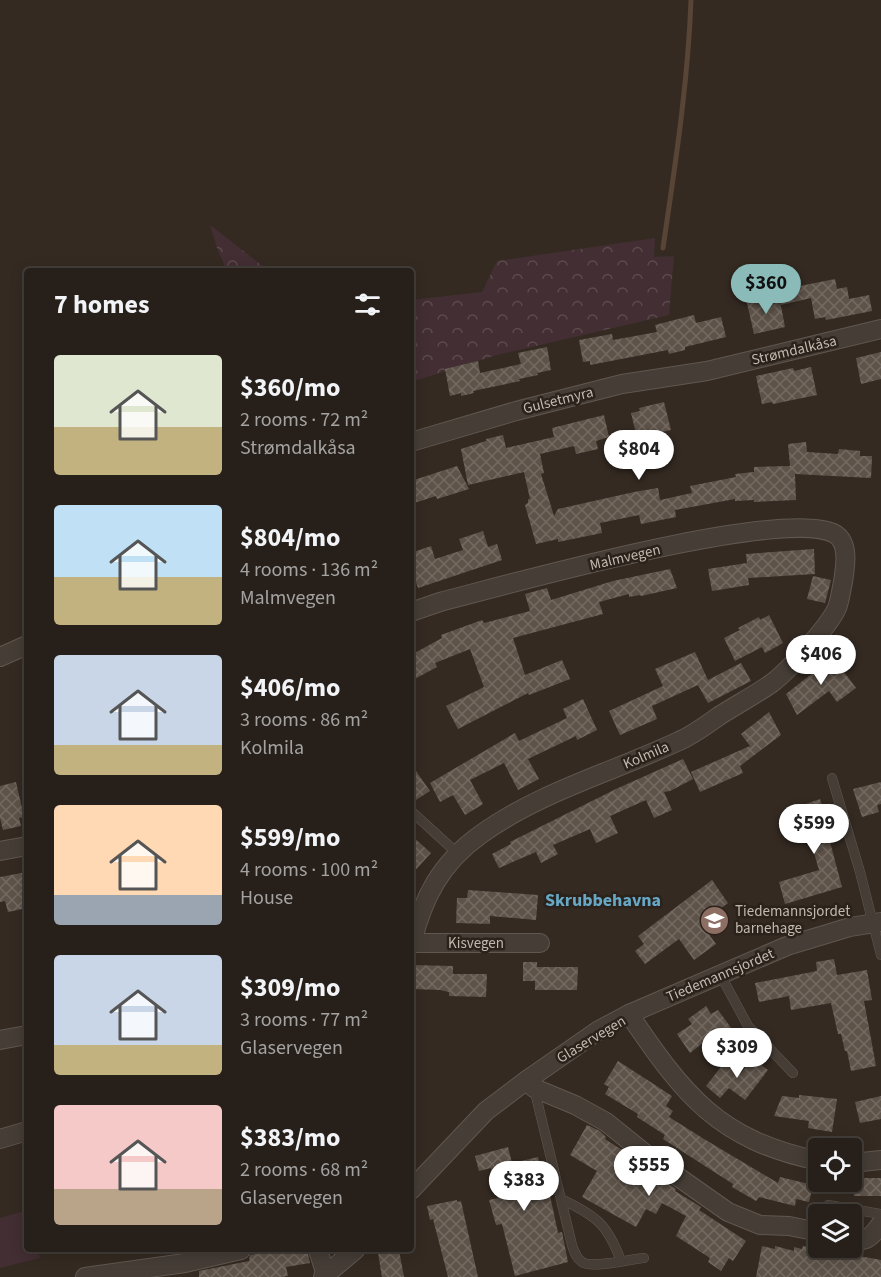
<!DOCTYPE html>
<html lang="en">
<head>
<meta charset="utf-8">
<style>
  body { margin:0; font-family:"Source Sans 3",sans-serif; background:#2f2823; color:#f1f3f6; height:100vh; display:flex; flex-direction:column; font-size:22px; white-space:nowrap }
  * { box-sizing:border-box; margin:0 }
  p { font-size:20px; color:#a4a3a2 }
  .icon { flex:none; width:33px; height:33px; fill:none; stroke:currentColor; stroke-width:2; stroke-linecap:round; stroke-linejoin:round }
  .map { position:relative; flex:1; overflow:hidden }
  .side { position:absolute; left:24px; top:268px; width:390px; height:984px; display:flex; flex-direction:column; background:#27201a; border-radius:6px; box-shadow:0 3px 15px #0003,0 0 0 2px #433e39 }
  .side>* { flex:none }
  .fabs { position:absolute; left:808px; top:1138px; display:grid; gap:12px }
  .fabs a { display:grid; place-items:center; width:54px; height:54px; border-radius:6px; background:#27201a; box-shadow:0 3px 15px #0003,0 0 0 2px #433e39; font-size:30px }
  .price { position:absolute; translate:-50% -51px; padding:0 14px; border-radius:21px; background:#fff; color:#222; font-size:20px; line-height:39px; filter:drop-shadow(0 2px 3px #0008) }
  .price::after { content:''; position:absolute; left:50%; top:36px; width:18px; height:14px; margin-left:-9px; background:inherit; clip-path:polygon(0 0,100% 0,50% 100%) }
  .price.selected { background:#8bbbb9; color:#111 }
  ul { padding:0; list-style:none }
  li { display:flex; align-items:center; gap:18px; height:150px; padding:0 30px }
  li span { display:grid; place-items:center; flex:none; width:168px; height:120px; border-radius:6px; color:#555 }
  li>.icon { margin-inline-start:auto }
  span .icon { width:72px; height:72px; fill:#fffc; stroke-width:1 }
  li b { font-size:26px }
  h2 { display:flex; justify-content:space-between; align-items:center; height:72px; padding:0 30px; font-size:26px }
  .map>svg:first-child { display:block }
</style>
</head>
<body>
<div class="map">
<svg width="881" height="1277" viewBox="0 0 881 1277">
  <defs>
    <pattern id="forest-crowns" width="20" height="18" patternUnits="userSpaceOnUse" patternTransform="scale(1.5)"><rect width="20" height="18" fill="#422e33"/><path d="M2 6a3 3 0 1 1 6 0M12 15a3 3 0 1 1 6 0" fill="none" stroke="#5c4a4e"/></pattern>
    <pattern id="building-cross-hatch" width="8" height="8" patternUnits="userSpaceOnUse" patternTransform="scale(1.5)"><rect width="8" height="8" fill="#5e5349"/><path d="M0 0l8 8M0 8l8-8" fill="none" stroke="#736a61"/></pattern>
  </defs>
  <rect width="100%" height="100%" fill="#342a22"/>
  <!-- forest -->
  <g fill="url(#forest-crowns)">
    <path d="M210,225L269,271H227L217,248Z"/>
    <path d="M655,238L654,257L674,256L669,315L497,355L411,382V300L482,292L497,261Z"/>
  </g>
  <!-- garden -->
  <path fill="#422e33" d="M27,1210V1250H38L40,1258L0,1268V1218Z"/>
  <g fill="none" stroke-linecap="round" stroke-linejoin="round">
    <!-- stream -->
    <path stroke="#584536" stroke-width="5" d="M663,248C675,166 688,83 691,0"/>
  </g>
  <!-- building -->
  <g fill="url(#building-cross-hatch)">
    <path d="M835,279L837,289L847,287L849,299L869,295L872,311L826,320L825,317L815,319L811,298L781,305L776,286L794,282L795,287Z"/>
    <path d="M779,296L785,327L754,334L747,303Z"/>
    <path d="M694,315L696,323L721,317L726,337L685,347V350L669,354L668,350L590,365V361L583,362L579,340L612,334L613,340L657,332L655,325Z"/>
    <path d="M547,347L551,370L537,373L538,375L519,379L520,381L473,391L474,393L461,396V393L450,396L445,369L478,361L480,373L521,364L518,353Z"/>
    <path d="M881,352V379L861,384L856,358Z"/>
    <path d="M811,367L817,395L773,404L772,402L762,404L756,376L793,368L794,371Z"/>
    <path d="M664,402L671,430L637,438L631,413L640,411L639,408Z"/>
    <path d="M604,415L609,437L596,441L598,449L576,454L574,446L540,454L544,473L541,474L554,516L558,509L634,492L658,488L660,500L692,493L690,486L736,477L735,474L754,472V467L790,466L788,444L806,442L807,452L838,454L839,449L860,451V456H872L871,478L795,474L796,500L754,502V500L735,501V499L675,510L676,517L641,524L639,515L600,523L602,533L558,542V539L536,544L525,505L528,503V499H530L524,472L468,485L461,449L486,441V439L503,435L506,448L554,437L552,428Z"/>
    <path d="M457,466L469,489L437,499L436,496L411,504V481Z"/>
    <path d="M483,531L488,547L497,544L502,560L418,588L411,567V553L431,546L435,559L463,550L459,539Z"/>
    <path d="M814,549L815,574L748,578L749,585L712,591L708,569L747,563L746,554Z"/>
    <path d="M670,569L677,588L641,596L640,595L629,597V594L599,602L603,614L513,638L525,675L562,660L570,679L529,695L528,693L458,729L446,706L484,687L470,649L435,663L437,667L411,681V655L442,638L441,635L482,620L484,623L530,611L525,594L547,588L551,600L613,581Z"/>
    <path d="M813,576L831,580L825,603L807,599Z"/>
    <path d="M769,615L783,643L765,653L762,647L735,661L724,638L740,630L738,628L759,617L760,620Z"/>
    <path d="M695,652L708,680L741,663L751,681L708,703L698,685L652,706L657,719L620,735L609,711L663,686L655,669Z"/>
    <path d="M833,657L856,688L837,702L829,691L797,715L786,694Z"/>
    <path d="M583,699L597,730L577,740L576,736L528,759L539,779L518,790L504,763L470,780L483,804L465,815L453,795L440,802L430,783L515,733L519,741L567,718L563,709Z"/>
    <path d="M769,712L781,735L740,766L743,773L700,792L691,772L750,746L741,734Z"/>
    <path d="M683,759L693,779L670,791L664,792L672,810L654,818L646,800L610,816L618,833L596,843L590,829L553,845L558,854L541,863L536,852L499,868L492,854L511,844L510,842L616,789Z"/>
    <path d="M411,764L430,791L411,803Z"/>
    <path d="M16,782L24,817L19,818L21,826L3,830L0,818V786Z"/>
    <path d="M881,782V804L877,805L879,812L862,817L853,789Z"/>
    <path d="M820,799L823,809L830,807L835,824L828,826L832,841L830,842L842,887L785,904L779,882L819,870L806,826L797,829L791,809Z"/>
    <path d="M411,835L431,853L411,875Z"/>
    <path d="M27,872V908L8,912L5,901L0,902V877Z"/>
    <path d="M712,880L728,903L701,923L716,944L694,960L679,939L645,964L635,951L644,944L638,936Z"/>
    <path d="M468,890L538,895L536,920L490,916V924L456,923L457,898H467Z"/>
    <path d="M834,959L837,975L867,970L872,1000L864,1001L876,1066L851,1071L847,1051H845L841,1034H838L831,1003L791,1010L789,996L759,1002L755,983L817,971L816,962Z"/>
    <path d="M523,962H537V967H578L577,990H535V981H523Z"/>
    <path d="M411,965L453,966V974H487L486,997L449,996V992L440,990L411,989Z"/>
    <path d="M706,1006L711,1014L718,1010L732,1029L708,1047L704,1042L690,1053L677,1034L692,1024L688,1019Z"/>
    <path d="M728,1058L741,1073L752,1058L768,1070L745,1100L729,1088L720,1098L706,1086Z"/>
    <path d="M618,1061L672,1096L666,1106L673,1111L669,1117L704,1139L778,1183L780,1177L813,1185L809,1202L796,1199L795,1206L759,1197L756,1201L732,1187L733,1184L663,1139L665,1135L637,1117L638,1114L605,1094L609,1087L604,1084Z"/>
    <path d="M799,1095L837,1099L832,1132L808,1128L809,1121L774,1116L782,1096L799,1098Z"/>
    <path d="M881,1096V1119L860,1123L855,1102Z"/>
    <path d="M587,1125L600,1131L606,1137L605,1139L625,1152L640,1164L639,1166L663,1180L676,1189L675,1191L701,1207L699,1210L746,1241L733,1261L729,1258L721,1271L708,1262L710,1258L676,1236L686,1216L662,1203L656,1214L646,1209L636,1227L582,1197L597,1171L570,1155Z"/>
    <path d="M508,1147L512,1163L538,1157L545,1187L548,1186L558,1233L562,1232L568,1262L515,1276L502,1224L496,1225L489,1200L498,1198L491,1168L479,1171L475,1156Z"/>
    <rect x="854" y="1178" width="27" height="18"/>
    <path d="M457,1200V1202L461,1201L478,1277H448L433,1219L430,1220L427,1206Z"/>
    <path d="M762,1246L775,1249V1246L794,1251V1247L802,1249L803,1246L859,1258V1256L881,1260V1277H756Z"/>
    <path d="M260,1250H307L310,1263L286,1267L288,1276L281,1277H199V1271L249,1261L250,1255L261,1253Z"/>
    <path d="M399,1250L404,1277H382L378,1253Z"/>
  </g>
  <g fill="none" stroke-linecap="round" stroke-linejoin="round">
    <defs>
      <g id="lane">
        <path d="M832,778L860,872L881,955"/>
        <path d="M411,811L457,853"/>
        <path d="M721,976L748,1026L793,1073"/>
        <path d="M534,1088L572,1245C574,1251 576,1258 582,1262C593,1269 630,1259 644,1258"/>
        <path d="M561,1199C596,1216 607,1223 621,1261"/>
        <path d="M828,1205L881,1214"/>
      </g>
      <g id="street">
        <path d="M411,442L516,411L622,384L707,371L881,329"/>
        <path d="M411,612L440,602C506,585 786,506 835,534C850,543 845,568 843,582C841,591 840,600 837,608C829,626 788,671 772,683C755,695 736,705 719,716C706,725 693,735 679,741C613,772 539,792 480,835C441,863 423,897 412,943"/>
        <path d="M0,657L27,645"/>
        <path d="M0,851L27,846"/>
        <path d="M411,943H540"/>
        <path d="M629,1014C684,1095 718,1140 819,1161"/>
        <path d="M0,1040L27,1035"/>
        <path d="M527,1080L534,1088L575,1105L606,1122L647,1155L728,1212L760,1225L789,1226L819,1232"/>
        <path d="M0,1139L27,1131"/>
        <path d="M852,1163L881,1160"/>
        <path d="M411,1190L486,1111L527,1080L599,1030L629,1014L787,946L850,927L881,922"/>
        <path d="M852,1240C869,1242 871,1236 881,1224"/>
        <path d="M318,1250L326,1275"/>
        <path d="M85,1277L185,1263L241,1250"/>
        <path d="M323,1277L355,1250"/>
      </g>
    </defs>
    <!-- lane casing -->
    <use href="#lane" stroke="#605850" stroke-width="10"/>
    <!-- street casing -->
    <use href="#street" stroke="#605850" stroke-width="20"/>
    <!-- lane -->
    <use href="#lane" stroke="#453d36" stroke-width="9"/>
    <!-- street -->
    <use href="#street" stroke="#453d36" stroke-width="18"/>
  </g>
  <!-- icons -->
  <defs>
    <symbol id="school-disc" viewBox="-11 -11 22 22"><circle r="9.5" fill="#8d6e63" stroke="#2a221b"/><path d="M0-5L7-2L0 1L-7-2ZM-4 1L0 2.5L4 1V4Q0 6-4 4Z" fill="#fff"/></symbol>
  </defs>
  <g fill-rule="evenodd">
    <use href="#school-disc" x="698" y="904" width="33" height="33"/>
  </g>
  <g text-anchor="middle" stroke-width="5" stroke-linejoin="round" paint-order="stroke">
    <!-- street labels -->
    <g font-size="15" fill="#c2b9b0" stroke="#2a221b">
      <text transform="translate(794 350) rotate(-13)" y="5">Strømdalkåsa</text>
      <text transform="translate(558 400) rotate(-14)" y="5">Gulsetmyra</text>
      <text transform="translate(625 557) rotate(-13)" y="5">Malmvegen</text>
      <text transform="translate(646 755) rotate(-23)" y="5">Kolmila</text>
      <text x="476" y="948">Kisvegen</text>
      <text transform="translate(720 975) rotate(-23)" y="5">Tiedemannsjordet</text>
      <text transform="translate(591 1039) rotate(-31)" y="5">Glaservegen</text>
    </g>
    <!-- poi labels -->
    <g font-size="15" fill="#c2b9b0" stroke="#2a221b" text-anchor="start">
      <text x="735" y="916">Tiedemannsjordet<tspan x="735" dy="17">barnehage</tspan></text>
    </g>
    <!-- quarter labels -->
    <g font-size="18" font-weight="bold" fill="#67a8c6" stroke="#2a221b">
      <text x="603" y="906">Skrubbehavna</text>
    </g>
  </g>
</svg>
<div class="fabs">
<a><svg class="icon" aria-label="locate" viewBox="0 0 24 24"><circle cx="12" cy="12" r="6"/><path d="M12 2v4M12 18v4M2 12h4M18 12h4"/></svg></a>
<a><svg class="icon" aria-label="layers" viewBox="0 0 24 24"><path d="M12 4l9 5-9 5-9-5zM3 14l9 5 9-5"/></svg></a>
</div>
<b class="price selected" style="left:766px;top:315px">$360</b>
<b class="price" style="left:639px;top:481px">$804</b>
<b class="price" style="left:821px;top:686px">$406</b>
<b class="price" style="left:814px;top:855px">$599</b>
<b class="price" style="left:737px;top:1079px">$309</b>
<b class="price" style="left:649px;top:1197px">$555</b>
<b class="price" style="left:524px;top:1212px">$383</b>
<section class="side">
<h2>7 homes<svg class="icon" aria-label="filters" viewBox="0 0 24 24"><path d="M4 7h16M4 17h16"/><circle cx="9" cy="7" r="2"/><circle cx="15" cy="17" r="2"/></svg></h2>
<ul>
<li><span style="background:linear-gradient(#dfe7d0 60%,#c2b280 0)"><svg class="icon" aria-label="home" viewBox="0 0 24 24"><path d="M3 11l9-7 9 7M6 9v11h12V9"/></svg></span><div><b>$360/mo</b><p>2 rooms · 72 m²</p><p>Strømdalkåsa</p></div></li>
<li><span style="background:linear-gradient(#bfe0f5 60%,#c2b280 0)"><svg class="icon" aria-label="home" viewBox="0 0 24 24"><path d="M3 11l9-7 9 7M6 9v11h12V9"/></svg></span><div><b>$804/mo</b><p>4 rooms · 136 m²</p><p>Malmvegen</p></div></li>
<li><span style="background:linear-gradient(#c9d6e8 75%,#c2b280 0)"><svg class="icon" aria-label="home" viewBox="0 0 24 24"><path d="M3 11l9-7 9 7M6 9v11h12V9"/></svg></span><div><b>$406/mo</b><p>3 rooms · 86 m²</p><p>Kolmila</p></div></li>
<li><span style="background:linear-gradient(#ffd9b3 75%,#9aa5b1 0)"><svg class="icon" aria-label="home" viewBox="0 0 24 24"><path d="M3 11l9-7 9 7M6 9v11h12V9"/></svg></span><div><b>$599/mo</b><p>4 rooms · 100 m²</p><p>House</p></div></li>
<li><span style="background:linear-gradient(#c9d6e8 75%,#c2b280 0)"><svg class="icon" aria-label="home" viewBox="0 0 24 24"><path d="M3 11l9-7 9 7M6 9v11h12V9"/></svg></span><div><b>$309/mo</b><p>3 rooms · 77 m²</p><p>Glaservegen</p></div></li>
<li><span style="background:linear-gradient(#f6c9c9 70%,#b9a48a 0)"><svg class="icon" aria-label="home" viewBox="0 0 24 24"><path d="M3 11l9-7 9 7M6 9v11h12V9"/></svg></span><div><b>$383/mo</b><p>2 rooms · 68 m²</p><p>Glaservegen</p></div></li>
</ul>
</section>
</div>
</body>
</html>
